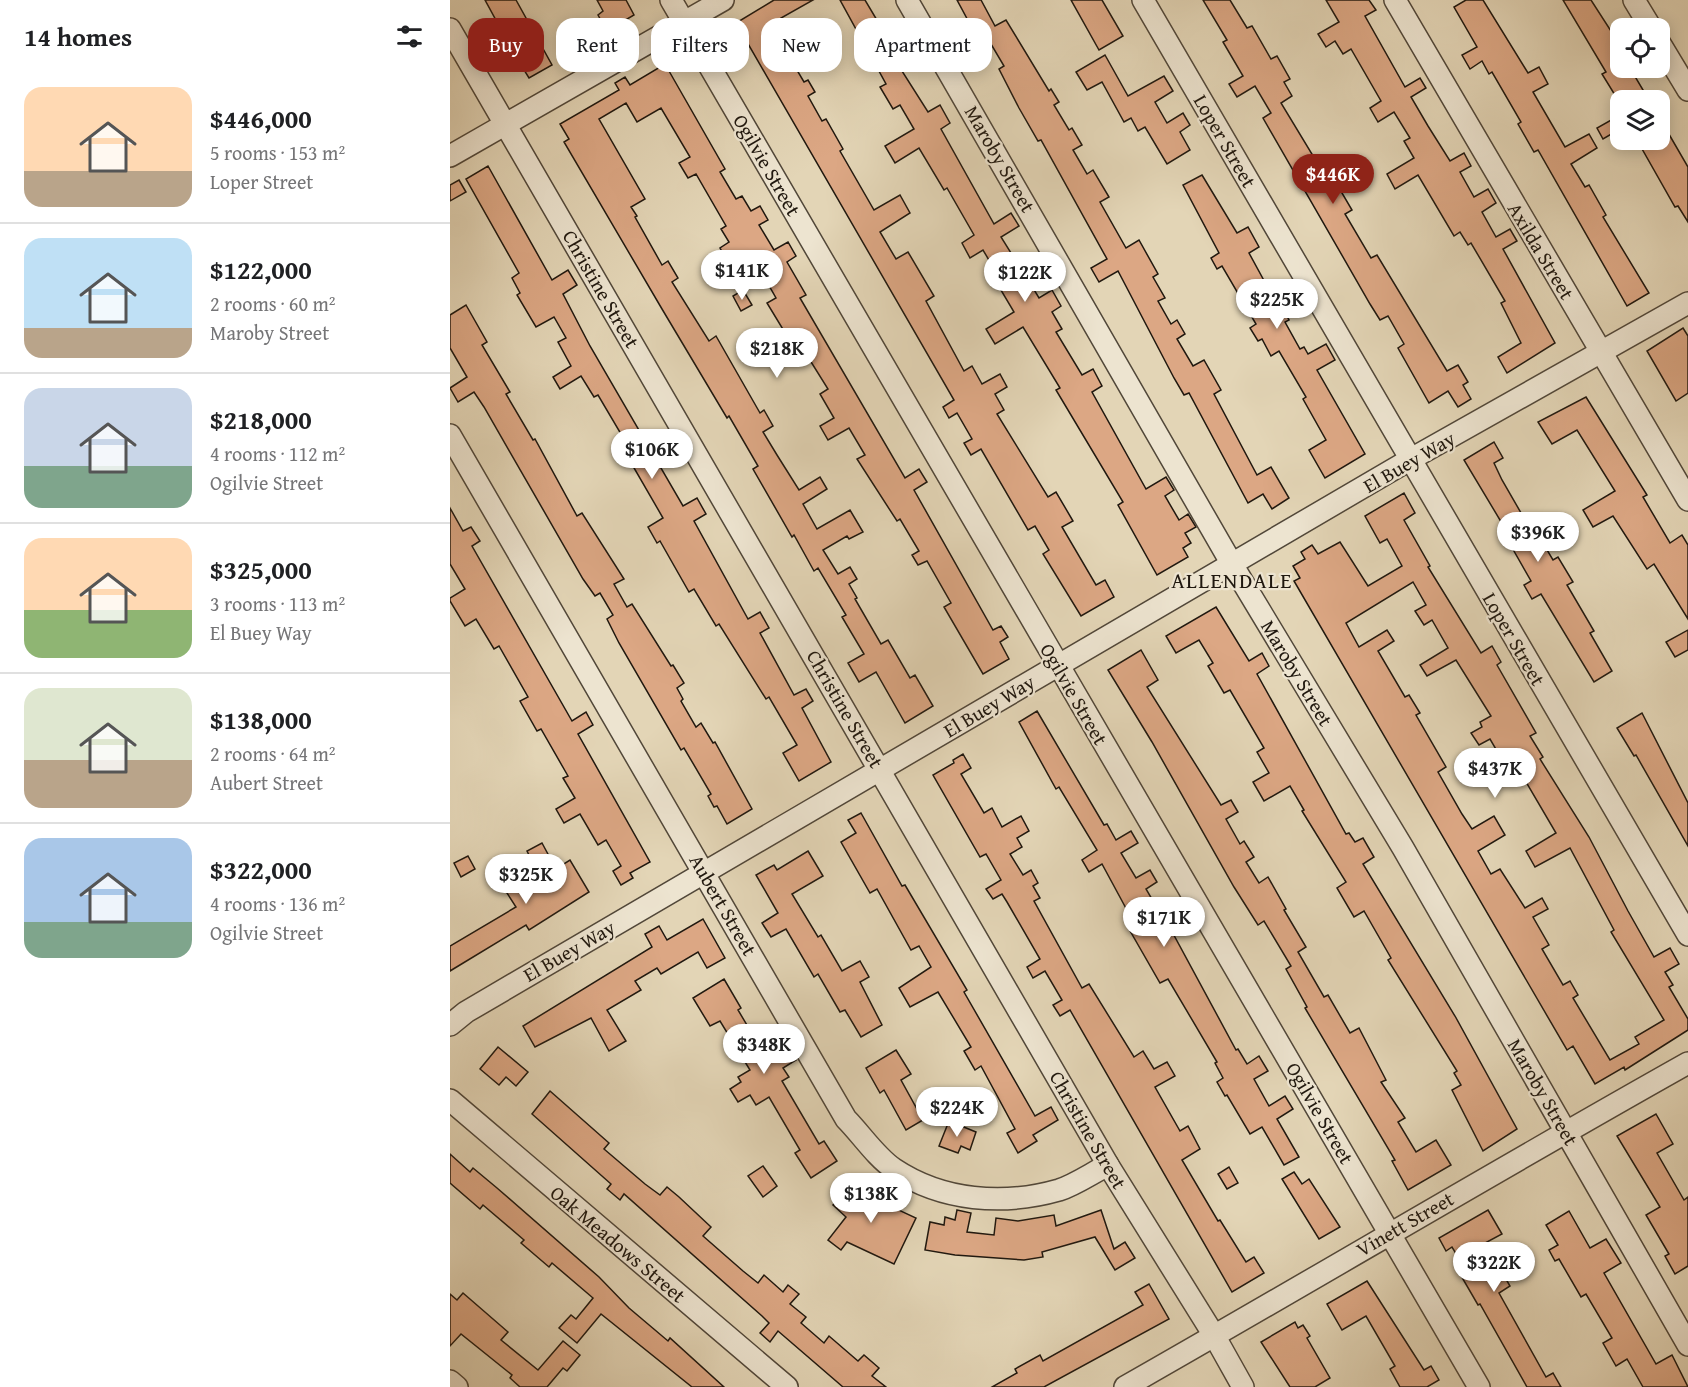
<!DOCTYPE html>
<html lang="en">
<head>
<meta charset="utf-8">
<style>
  body { margin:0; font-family:"Gentium Book Plus",serif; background:#f2f2f2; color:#202124; height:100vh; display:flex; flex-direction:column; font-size:22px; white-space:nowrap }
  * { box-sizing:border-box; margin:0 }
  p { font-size:20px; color:#757577 }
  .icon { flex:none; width:33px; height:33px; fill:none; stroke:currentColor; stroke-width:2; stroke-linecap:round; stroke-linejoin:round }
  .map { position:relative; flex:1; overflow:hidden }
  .side { display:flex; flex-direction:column; background:#fff; width:450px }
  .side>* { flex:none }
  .top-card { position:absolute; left:18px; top:18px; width:570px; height:54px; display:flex; gap:12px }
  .buttons { position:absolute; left:1160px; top:18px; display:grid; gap:12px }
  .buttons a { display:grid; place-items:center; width:60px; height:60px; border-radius:12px; background:#fff; box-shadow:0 3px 15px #0003; font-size:30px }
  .price { position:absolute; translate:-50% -51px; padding:0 14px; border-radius:21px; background:#fff; color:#222; font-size:20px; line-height:39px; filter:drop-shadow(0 2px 3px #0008) }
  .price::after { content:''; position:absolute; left:50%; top:36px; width:18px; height:14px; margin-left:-9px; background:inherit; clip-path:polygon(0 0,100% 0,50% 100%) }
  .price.on { background:#8f2418; color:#fff }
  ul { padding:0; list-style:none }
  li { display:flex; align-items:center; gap:18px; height:150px; padding:0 24px }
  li+li { border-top:2px solid #e0e0e0 }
  li span { display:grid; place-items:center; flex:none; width:168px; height:120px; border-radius:18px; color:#555 }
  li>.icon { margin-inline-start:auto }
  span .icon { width:72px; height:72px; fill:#fffc; stroke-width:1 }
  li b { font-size:26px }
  h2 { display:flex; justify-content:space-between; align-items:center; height:72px; padding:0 24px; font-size:26px }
  .tag { padding:0 21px; border-radius:18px; background:#fff; box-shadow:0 3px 15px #0003; font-size:21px; line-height:54px }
  .tag.on { background:#8f2418; color:#fff }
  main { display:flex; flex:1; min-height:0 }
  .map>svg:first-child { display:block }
</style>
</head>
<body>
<main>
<section class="side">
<h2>14 homes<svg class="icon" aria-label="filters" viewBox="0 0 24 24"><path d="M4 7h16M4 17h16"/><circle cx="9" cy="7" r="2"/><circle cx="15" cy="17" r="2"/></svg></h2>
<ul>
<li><span style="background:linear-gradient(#ffd9b3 70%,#b9a48a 0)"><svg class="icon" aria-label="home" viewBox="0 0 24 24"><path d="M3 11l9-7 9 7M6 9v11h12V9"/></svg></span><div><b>$446,000</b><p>5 rooms · 153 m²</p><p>Loper Street</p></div></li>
<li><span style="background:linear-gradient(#bfe0f5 75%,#b9a48a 0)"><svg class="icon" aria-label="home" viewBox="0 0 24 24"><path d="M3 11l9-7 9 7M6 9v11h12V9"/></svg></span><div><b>$122,000</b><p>2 rooms · 60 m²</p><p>Maroby Street</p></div></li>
<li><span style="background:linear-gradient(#c9d6e8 65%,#7fa58c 0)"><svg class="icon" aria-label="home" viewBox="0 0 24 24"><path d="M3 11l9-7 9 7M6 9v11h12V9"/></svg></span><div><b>$218,000</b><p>4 rooms · 112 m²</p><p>Ogilvie Street</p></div></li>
<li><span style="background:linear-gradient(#ffd9b3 60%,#8fb573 0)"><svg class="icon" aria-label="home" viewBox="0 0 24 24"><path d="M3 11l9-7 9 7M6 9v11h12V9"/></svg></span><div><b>$325,000</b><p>3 rooms · 113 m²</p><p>El Buey Way</p></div></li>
<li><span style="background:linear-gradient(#dfe7d0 60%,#b9a48a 0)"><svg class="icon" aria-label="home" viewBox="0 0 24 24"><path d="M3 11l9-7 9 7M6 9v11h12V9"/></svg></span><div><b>$138,000</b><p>2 rooms · 64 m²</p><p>Aubert Street</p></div></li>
<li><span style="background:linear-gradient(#a9c7e8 70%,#7fa58c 0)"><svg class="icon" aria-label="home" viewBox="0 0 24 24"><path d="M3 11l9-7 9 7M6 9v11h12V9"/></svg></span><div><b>$322,000</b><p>4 rooms · 136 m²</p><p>Ogilvie Street</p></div></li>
</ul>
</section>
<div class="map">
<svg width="1238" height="1387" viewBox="0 0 1238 1387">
  <rect width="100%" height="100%" fill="#e3d5b6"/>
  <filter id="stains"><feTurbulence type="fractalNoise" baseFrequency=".00333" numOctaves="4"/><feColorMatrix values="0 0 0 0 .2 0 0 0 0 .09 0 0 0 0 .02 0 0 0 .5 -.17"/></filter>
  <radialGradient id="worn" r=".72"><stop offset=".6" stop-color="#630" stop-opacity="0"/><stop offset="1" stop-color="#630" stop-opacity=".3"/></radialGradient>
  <!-- building -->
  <g fill="#dca784" stroke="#20180f" stroke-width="1.5" fill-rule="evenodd">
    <path d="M35,0H66L102,65L79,78L68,60L58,66L50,52L60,46Z"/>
    <path d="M147,0H176L184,15L157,31L148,15L153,11Z"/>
    <path d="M324,0H363L331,18L336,26L325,33L354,82L358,80L365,92L358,96L372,121L376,119L393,149L390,151L424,210L450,195L460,213L430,232L446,259L458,252L484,296L476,301L514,371L522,366L532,384L550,374L557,387L545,394L554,410L547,414L598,497L606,492L623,521L612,527L646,585L655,580L664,597L631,616L593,554L599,550L585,526L578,530L531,449L521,455L514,443L522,439L507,413L499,418L493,407L504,400L286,23Z"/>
    <path d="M390,0H415L434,32L446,25L455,39L438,49L478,112L490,105L500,123L491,129L544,224L561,213L569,226L551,237L566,261L573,257L580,270L574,273L589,298L602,290L611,306L602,312L612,329L606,332L632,375L643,369L652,386L642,392L696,489L716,477L724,490L715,496L729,520L738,514L746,527L735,533L741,543L733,548L738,557L707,575L668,505L673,502L606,390L610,388L573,327L545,344L536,329L564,312L542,275L546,272L533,250L520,258L512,243L524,235L497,188L494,190L469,148L445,163L435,146L464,129L450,105L443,109L430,87L436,84Z"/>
    <path d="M507,0H531L545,26L556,20L599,91L601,89L609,102L604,105L619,130L622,128L632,145L623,150L637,174L643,170L659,197L650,202L676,248L689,240L708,274L703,277L715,298L708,301L721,324L727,320L735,334L727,339L743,366L754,360L771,390L764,394L807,475L821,467L839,498L822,509L813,494L798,503L739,393L734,395L724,378L668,271L649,282L641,268L657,259L591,140L588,141L569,108L549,69L554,66L528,22L521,26Z"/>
    <path d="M621,0H652L673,36L649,50Z"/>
    <path d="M753,0H780L797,28L802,26L821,59L827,56L840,79L834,82L842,96L831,103L880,184L885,181L902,210L895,214L921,258L927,255L997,371L1008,365L1018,382L1013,385L1021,399L1008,407L998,391L979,403L948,348L954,344L938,316L930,320L920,304L813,118L821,113L805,86L787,97L779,84L793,76L773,42L777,40Z"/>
    <path d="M876,0H919L926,10L915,16L955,87L970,78L976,88L961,97L978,126L1000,161L1014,153L1021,166L1010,172L1024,197L1038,189L1046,203L1032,212L1046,237L1060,229L1067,241L1053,249L1105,343L1057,373L1048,357L1071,343L1051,303L1055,301L1021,243L1018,245L1010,232L1004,236L968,175L945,189L937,174L964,158L954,141L960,138L944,112L928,122L920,108L931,101L901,49L893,54L885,41L876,47L868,34L889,22Z"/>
    <path d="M1016,0H1033L1078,73L1089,67L1098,84L1083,92L1115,147L1139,134L1147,148L1121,164L1135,187L1139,185L1156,215L1153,217L1199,293L1177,306L1088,150L1084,152L1068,124L1071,122L1042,72L1039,74L1032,61L1020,69L1012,55L1027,47L1004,7Z"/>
    <path d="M1113,0H1141L1170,45V68H1180L1199,100H1168L1152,74L1156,72Z"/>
    <path d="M655,55L678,96L714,76L723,91L705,102L717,123L733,113L740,125L730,132L740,150L717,164L695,127L688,131L681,118L674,122L652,82L637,90L626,72Z"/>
    <path d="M215,64L275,169L270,172L286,199L292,196L301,211L310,206L318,220L309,225L324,250L338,242L346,256L337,262L356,295L350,298L455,478L469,469L477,482L464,490L543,630L551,626L558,637L550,642L559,659L533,674L494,607L501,603L477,561L468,565L462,555L469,551L450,519L447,521L407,459L415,455L399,428L378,440L370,426L384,418L370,394L378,389L343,333L337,336L317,303L326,298L301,254L280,266L270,248L279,242L271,229L276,226L246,174L238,178L229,163L240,157L211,108L187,122L176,103L149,119L195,199L181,207L187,216L185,217L212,265L218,261L228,278L222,282L259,341L266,336L310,413L314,410L323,426L313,432L327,455L349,490L370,477L377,489L353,504L367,529L400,510L413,532L399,539L397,536L373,550L388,574L400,567L407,579L399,584L407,598L405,599L431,644L438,640L460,678L465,675L483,706L455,723L426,672L409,682L398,663L414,654L392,617L396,615L368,568L364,571L344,535L342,537L303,469L308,466L279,416L277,418L212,309L114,142L119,139L110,124L169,90L165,83L175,77L180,85Z"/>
    <path d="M1170,115V129L1153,139L1147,128Z"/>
    <path d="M1209,117L1238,167V222L1228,206L1225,207L1187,140H1209Z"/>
    <path d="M38,166L102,280L118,270L127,285L113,294L140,346L233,506L247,498L256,514L244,521L298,619L310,612L319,628L310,633L344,695L356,689L363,701L352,708L381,762L349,781L333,753L347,745L319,697L316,699L269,624L266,626L244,589L239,592L210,541L207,543L198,527L213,518L176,454L171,456L165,445L174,439L148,395L144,397L131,376L110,389L103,377L121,366L108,342L116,338L104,317L86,327L67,295L70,293L62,278L69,273L16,179Z"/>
    <path d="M752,175L787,233L798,227L809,247L799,253L830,310L833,309L839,320L835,322L850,349L854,347L858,354L876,344L885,360L867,370L915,454L875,478L859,450L876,440L853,399L856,397L829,351L821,356L812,339L808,341L800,328L806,324L772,266L767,269L761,258L769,253L733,185Z"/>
    <path d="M9,180L16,192L0,201V185Z"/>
    <path d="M293,290L302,305L291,311L283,296Z"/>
    <path d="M16,305L37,342L32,345L60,392L56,394L83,440L85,439L127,516L132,513L174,579L164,584L177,607L182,604L221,666L223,665L234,683L227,688L233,699L231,701L246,727L251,723L263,743L265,742L302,809L277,824L267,806L264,807L258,796L261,794L234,748L231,750L169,643L157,619L163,615L150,593L145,596L133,579L34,407L24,392L8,402L0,388L17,377L0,348V315Z"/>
    <path d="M1233,328L1238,336V393L1226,401L1197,351Z"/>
    <path d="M1136,397L1197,495L1193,497L1220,543L1232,535L1238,545V619L1204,564L1197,569L1163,516L1143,527L1133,510L1165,491L1127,430L1102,444L1088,422Z"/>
    <path d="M1044,442L1053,458L1044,463L1052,480L1078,525L1081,523L1103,560L1108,557L1123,582L1117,585L1144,631L1140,633L1162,671L1144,682L1091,594L1082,599L1074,585L1081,581L1056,537L1059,535L1014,460Z"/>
    <path d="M954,493L965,513L954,520L980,566L978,567L1031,653L1042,646L1051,662L1047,665L1086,733L1080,736L1093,757L1090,759L1139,837L1178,911L1204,957L1220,948L1229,964L1215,972L1223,985L1219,987L1238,1019V1030L1175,1070L1174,1067L1145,1084L1123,1046L1117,1050L844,581L850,578L843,566L855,559L851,552L862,545L868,554L890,542L918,586L952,566L937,539L930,543L915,516ZM963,582L976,605L965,611L974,625L982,620L998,648L970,665L977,676L1006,660L1041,716L1030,722L1032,727L1021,733L1029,745L1040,739L1054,763L1062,758L1106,833L1076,851L1085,867L1120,848L1164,930L1161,932L1214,1020L1185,1037L1189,1044L1160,1060L1123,998L1128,995L1120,981L1113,985L1092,949L1099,945L1083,917L1098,909L1092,898L1075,908L1050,869L1041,874L1028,851L1055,835L1044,816L1022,829L1012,814L988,772L996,767L966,715L970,713L959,695L955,697L928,651L944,641L937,630L909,647L896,623Z"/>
    <path d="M0,508L13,531L21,527L30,541L22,546L122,721L136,712L143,725L128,734L200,862L180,873L183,878L171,885L163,871L171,866L156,840L148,845L130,814L114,823L106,809L125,798L113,778L118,776L91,729L87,731L70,701L78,697L49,646L44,649L26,619L15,626L0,601V598L15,589L0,564Z"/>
    <path d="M766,607L799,661L812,653L819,666L807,674L896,834L899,833L905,842L913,838L924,857L913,864L1005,1016L1067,1129L1033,1151L1002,1090L1011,1085L1004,1073L1007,1071L938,960L941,958L914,911L904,917L887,888L896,882L852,811L854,810L840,786L814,801L803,782L819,773L807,752L814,748L780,690L774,693L758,666L763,663L749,640L726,653L716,636Z"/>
    <path d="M1238,630V650L1225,657L1216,642Z"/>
    <path d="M691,650L708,680L697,687L771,805L781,800L788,812L776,819L790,844L794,841L804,857L796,862L809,883L818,877L836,909L834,910L856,947L848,952L874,997L878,995L900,1033L909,1028L936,1080L931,1082L955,1118L948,1122L966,1152L986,1140L1001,1165L958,1190L942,1161L945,1160L855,1008L857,1007L836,969L841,966L814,921L808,925L784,887L702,742L658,670Z"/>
    <path d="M587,711L654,825L657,824L666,840L681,831L688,843L671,853L686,878L700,870L707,882L696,889L710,913L718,908L726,922L719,926L786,1050L788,1049L797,1064L809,1056L818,1071L804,1079L819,1106L835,1096L843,1109L827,1119L849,1157L834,1165L812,1127L800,1134L777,1095L775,1096L767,1082L773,1078L765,1063L767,1062L718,979L710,983L679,929L685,925L652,864L639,872L632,860L647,850L609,787L606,789L569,722Z"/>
    <path d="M1192,713L1238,803V846L1186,755L1184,756L1167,728Z"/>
    <path d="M513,754L521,768L511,774L534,813L542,808L552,827L571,816L579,831L567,838L572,847L560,854L573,875L581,870L588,883L583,886L590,898L584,901L632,988L639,984L684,1057L693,1051L704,1069L717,1062L725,1076L705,1087L730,1131L738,1126L750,1149L732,1160L768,1221L770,1220L796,1262L804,1257L814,1273L782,1292L620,1010L610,1016L603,1005L612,1000L595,971L583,978L577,967L590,959L557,902L552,894L543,899L536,889L551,880L536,854L530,857L483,775L504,763L503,760Z"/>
    <path d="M411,813L452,886L455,885L517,990L514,992L585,1116L601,1107L608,1120L583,1135L587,1141L568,1153L557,1133L565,1129L531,1066L525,1070L514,1051L521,1047L488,992L460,1007L449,988L481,967L469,946L461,950L427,889L420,893L391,842L406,833L398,820Z"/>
    <path d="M92,843L106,869L120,860L139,892L79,930L76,925L0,971V946L66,907L55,890L87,871L77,851Z"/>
    <path d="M358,851L373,876L342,894L368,937L371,935L392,971L410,961L419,977L410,982L432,1025L411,1037L395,1010L390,1012L368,974L364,977L336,929L321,937L312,923L328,913L306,875L324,865L327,870Z"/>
    <path d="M18,856L25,869L11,877L4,863Z"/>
    <path d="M253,919L275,958L257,968L248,952L211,974L207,968L185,981L191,990L157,1010L176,1041L159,1051L141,1018L85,1047L73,1026L202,947L195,934L209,926L217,940Z"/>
    <path d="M274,979L291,1008L288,1010L316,1057L337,1045L346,1060L333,1068L339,1077L332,1081L369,1144L374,1141L387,1161L361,1178L345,1153L350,1150L319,1097L306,1105L300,1095L288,1102L280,1089L291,1082L288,1077L300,1070L270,1021L260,1026L243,998Z"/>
    <path d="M48,1047L78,1072L66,1086L56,1077L49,1085L30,1069Z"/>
    <path d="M446,1050L461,1074L451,1080L473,1120L456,1130L434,1090L430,1093L416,1068Z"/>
    <path d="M100,1091L159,1143L154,1149L195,1184L210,1195L217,1187L229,1197L261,1227L253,1236L293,1271L308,1283L314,1275L333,1292L338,1285L349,1294L340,1304L356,1317L351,1323L374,1343L379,1336L408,1361L414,1355L429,1368L422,1376L436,1387H393L328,1331L320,1342L310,1333L319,1323L312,1316L174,1194L170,1200L157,1189L161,1184L82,1114Z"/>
    <path d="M1206,1114L1223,1144L1207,1153L1234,1200L1238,1197V1266L1225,1274L1215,1256L1219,1254L1196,1215L1210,1207L1167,1136Z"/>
    <path d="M499,1121L526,1132L520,1150L511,1146L508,1153L489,1146Z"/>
    <path d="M0,1154L20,1172L23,1168L47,1188L149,1277L179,1308L218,1341L220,1338L274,1387H242L151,1314L127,1343L109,1328L121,1315L126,1319L143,1298L102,1263L99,1267L71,1243L74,1240L33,1205L30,1209L0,1183Z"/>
    <path d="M313,1166L327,1186L313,1197L298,1176Z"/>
    <path d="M779,1167L788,1183L777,1189L768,1174Z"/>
    <path d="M844,1172L852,1184L859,1179L890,1227L869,1239L832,1179Z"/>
    <path d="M407,1180L427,1200L466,1218L444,1264L397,1242L391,1250L378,1240L396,1217L383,1205Z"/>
    <path d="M507,1210L521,1213L517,1232L544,1235L546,1218L568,1221L604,1215L606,1226L651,1210L664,1249L675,1242L685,1258L665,1270L645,1237L592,1252L593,1257L574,1260L505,1255L475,1250L480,1222L494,1225L495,1217L505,1220Z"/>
    <path d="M1038,1210L1052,1234L1035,1243L1060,1286L1049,1293L1096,1377L1103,1373L1111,1387H1077L1030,1304L1028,1305L1010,1274L1016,1270L1002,1247L996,1251L989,1238Z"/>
    <path d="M1119,1211L1140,1248L1156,1239L1171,1263L1154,1273L1206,1364L1222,1355L1238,1387H1193L1177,1359L1166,1366L1153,1343L1162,1338L1136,1294L1131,1297L1109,1259L1105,1261L1099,1250L1108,1245L1096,1225Z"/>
    <path d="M917,1281L974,1370L981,1366L989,1380L977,1387H950L940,1369L945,1366L916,1316L892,1330L877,1304Z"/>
    <path d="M699,1284L719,1319L594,1387H542L567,1373L565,1369L590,1355L593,1361L693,1305L685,1292Z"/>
    <path d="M13,1293L58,1332L51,1340L88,1370L113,1341L130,1355L117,1371L113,1368L97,1387H70L60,1378L62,1375L11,1334L0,1346V1294L7,1300Z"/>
    <path d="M845,1322L848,1328L853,1325L860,1336L857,1338L880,1378L865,1387H840L811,1342Z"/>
  </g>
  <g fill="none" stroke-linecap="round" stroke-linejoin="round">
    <defs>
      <g id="minor">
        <path d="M221,0L1029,1387"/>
        <path d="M457,0L783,566L953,848L1238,1345"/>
        <path d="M693,0L1238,935"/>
        <path d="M945,0L1238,500"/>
        <path d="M1184,0L1201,28"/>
        <path d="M0,29L658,1165L765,1337L793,1387"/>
        <path d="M1209,42L1238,90"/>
        <path d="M0,156L273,0"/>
        <path d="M0,435L396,1119C411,1134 426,1157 444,1169C492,1201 553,1206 609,1190C625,1185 642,1173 658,1165"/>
        <path d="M0,1025L16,1012L961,459L1238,303"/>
        <path d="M0,1100L337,1387"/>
        <path d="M0,1381L7,1387"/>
        <path d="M675,1387C863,1280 1049,1169 1238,1063"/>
      </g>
    </defs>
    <!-- minor casing -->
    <use href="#minor" stroke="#514739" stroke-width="24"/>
    <!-- minor -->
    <use href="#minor" stroke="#ede4d0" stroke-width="21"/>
  </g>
  <g text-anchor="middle" stroke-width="4.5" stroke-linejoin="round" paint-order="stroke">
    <!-- street labels -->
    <g font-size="20" fill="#20180f" stroke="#ede4d0">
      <text transform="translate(775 141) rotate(60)" y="7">Loper Street</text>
      <text transform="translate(550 159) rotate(60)" y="7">Maroby Street</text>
      <text transform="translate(317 165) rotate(60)" y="7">Ogilvie Street</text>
      <text transform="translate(1091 251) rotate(59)" y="7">Axilda Street</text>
      <text transform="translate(151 289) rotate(60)" y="7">Christine Street</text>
      <text transform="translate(959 462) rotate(-30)" y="7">El Buey Way</text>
      <text transform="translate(1064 639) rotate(60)" y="7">Loper Street</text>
      <text transform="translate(847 673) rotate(59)" y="7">Maroby Street</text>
      <text transform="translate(624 694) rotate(60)" y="7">Ogilvie Street</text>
      <text transform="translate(539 706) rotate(-31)" y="7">El Buey Way</text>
      <text transform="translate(395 709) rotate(60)" y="7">Christine Street</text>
      <text transform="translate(273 905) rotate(60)" y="7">Aubert Street</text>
      <text transform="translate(119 951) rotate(-30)" y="7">El Buey Way</text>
      <text transform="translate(1093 1092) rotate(60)" y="7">Maroby Street</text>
      <text transform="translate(870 1113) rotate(60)" y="7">Ogilvie Street</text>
      <text transform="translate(638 1130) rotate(60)" y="7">Christine Street</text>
      <text transform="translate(955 1224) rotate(-30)" y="7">Vinett Street</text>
      <text transform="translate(168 1244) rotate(40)" y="7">Oak Meadows Street</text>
    </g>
    <!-- quarter labels -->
    <g font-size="22" letter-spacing="1.5" fill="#20180f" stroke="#ede4d0">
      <text x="782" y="588">ALLENDALE</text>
    </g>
  </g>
  <rect width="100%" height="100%" filter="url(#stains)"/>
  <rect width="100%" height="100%" fill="url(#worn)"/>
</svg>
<div class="buttons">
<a><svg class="icon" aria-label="locate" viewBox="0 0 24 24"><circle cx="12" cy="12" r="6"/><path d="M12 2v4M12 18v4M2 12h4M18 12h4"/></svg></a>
<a><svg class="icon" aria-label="layers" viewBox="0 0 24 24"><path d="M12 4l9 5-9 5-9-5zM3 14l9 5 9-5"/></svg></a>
</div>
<b class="price on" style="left:883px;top:205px">$446K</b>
<b class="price" style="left:292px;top:301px">$141K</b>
<b class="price" style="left:575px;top:303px">$122K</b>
<b class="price" style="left:827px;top:330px">$225K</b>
<b class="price" style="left:327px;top:379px">$218K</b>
<b class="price" style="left:202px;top:480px">$106K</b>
<b class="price" style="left:1088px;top:563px">$396K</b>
<b class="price" style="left:1045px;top:799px">$437K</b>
<b class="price" style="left:76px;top:905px">$325K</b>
<b class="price" style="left:714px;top:948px">$171K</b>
<b class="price" style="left:314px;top:1075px">$348K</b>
<b class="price" style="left:507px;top:1138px">$224K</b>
<b class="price" style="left:421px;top:1224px">$138K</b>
<b class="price" style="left:1044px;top:1293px">$322K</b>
<div class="top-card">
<a class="tag on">Buy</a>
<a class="tag">Rent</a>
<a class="tag">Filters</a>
<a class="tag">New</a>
<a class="tag">Apartment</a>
</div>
</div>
</main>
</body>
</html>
